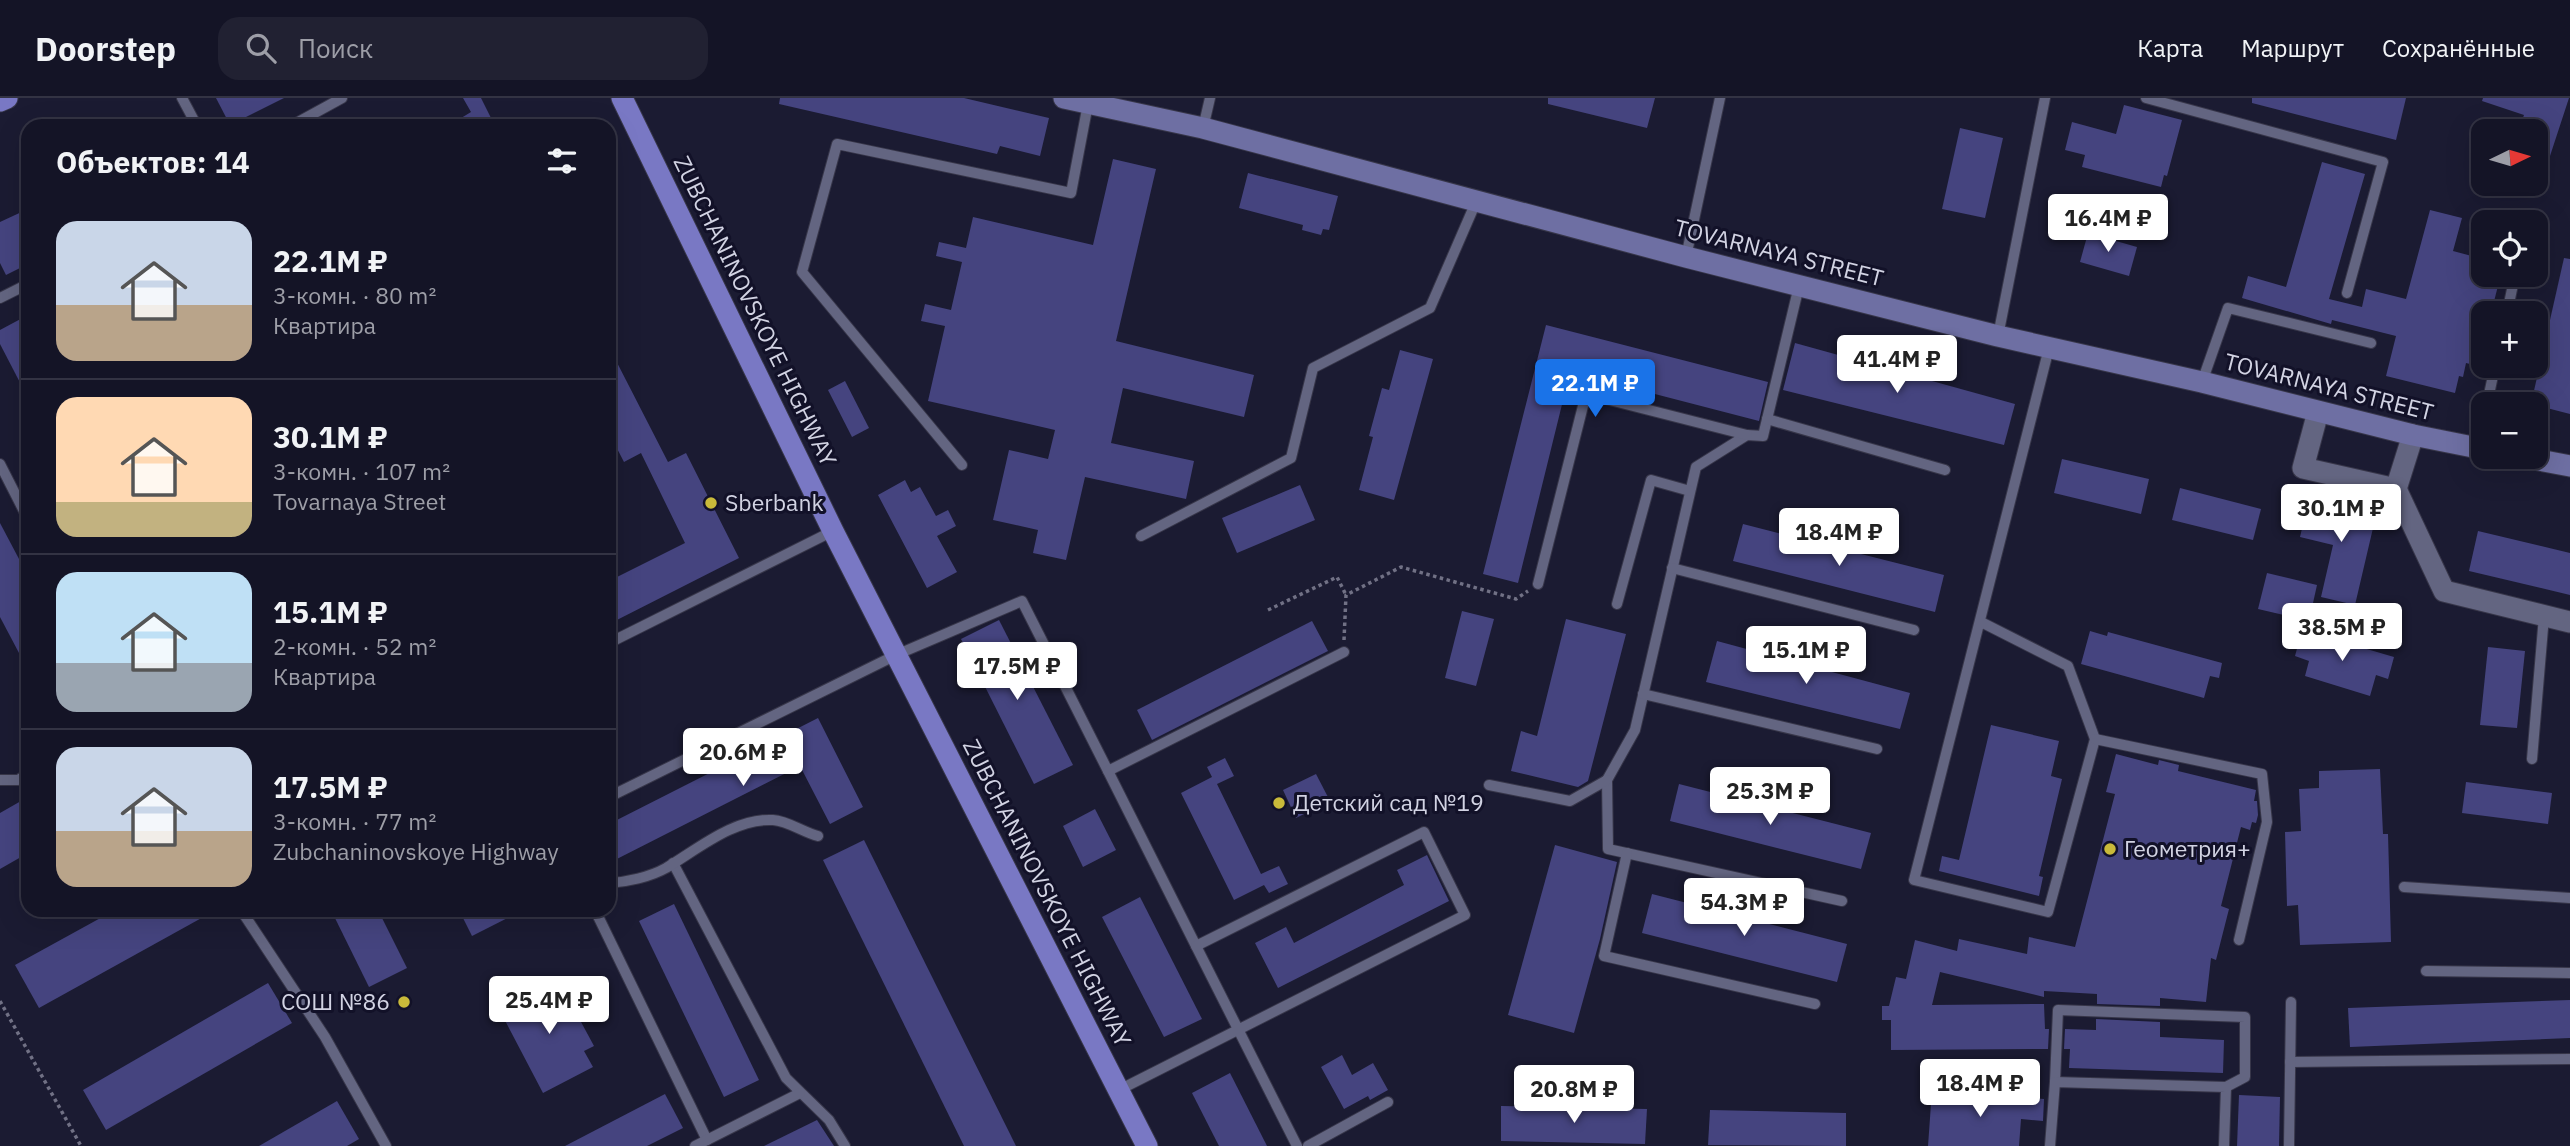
<!DOCTYPE html>
<html lang="ru">
<head>
<meta charset="utf-8">
<style>
  body { margin:0; font-family:"IBM Plex Sans",sans-serif; background:#212132; color:#f1f3f6; height:100vh; display:flex; flex-direction:column; font-size:26px; white-space:nowrap }
  * { box-sizing:border-box; margin:0 }
  p { font-size:23px; color:#9d9ea7 }
  .icon { flex:none; width:38px; height:38px; fill:none; stroke:currentColor; stroke-width:2; stroke-linecap:round; stroke-linejoin:round }
  .map { position:relative; flex:1; overflow:hidden }
  .sheet { position:absolute; left:21px; top:21px; width:595px; height:798px; display:flex; flex-direction:column; background:#141426; border-radius:21px; box-shadow:0 7px 28px #0002,0 0 0 2px #333343 }
  .sheet>* { flex:none }
  .needle { width:46px; rotate:85deg }
  .fabs { position:absolute; left:2471px; top:21px; display:grid; gap:14px }
  .fabs a { display:grid; place-items:center; width:77px; height:77px; border-radius:14px; background:#141426; box-shadow:0 7px 28px #0002,0 0 0 2px #333343; font-size:35px }
  .price { position:absolute; translate:-50% -60px; padding:0 16px; border-radius:7px; background:#fff; color:#222; font-size:23px; line-height:46px; filter:drop-shadow(0 2px 4px #0008) }
  .price::after { content:''; position:absolute; left:50%; top:42px; width:21px; height:16px; margin-left:-10px; background:inherit; clip-path:polygon(0 0,100% 0,50% 100%) }
  .price.current { background:#1a73e8; color:#fff }
  ul { padding:0; list-style:none }
  li { display:flex; align-items:center; gap:21px; height:175px; padding:0 35px }
  li+li { border-top:2px solid #333343 }
  li span { display:grid; place-items:center; flex:none; width:196px; height:140px; border-radius:21px; color:#555 }
  li>.icon { margin-inline-start:auto }
  span .icon { width:84px; height:84px; fill:#fffc; stroke-width:1 }
  li b { font-size:30px }
  h2 { display:flex; justify-content:space-between; align-items:center; height:84px; padding:0 35px; font-size:30px }
  header { display:flex; align-items:center; gap:42px; box-sizing:border-box; height:98px; padding:0 35px; background:#141426; border-bottom:2px solid #333343 }
  header strong { font-size:33px }
  nav { display:flex; gap:38px; margin-inline-start:auto; font-size:24px }
  .search { width:490px; height:63px; background:#212132; display:flex; align-items:center; gap:18px; box-sizing:border-box; padding:0 24px; border-radius:21px; color:#9d9ea7; font-size:26px }
  .map>svg:first-child { display:block }
</style>
</head>
<body>
<header>
<strong>Doorstep</strong>
<div class="search"><svg class="icon" aria-label="search" viewBox="0 0 24 24"><circle cx="10" cy="10" r="6"/><path d="M15 15l6 6"/></svg>Поиск</div>
<nav><a>Карта</a><a>Маршрут</a><a>Сохранённые</a></nav>
</header>
<div class="map">
<svg width="2570" height="1048" viewBox="0 0 2570 1048">
  <rect width="100%" height="100%" fill="#1b1b32"/>
  <!-- building -->
  <g fill="#45447f">
    <path d="M216,0H284L230,27Z"/>
    <path d="M463,0H481L495,28H448L471,14Z"/>
    <path d="M780,0H964L1049,20L1040,58L1000,48L997,56L779,6Z"/>
    <path d="M1548,0H1655L1647,30L1548,6Z"/>
    <path d="M2252,0H2406L2396,42L2252,5Z"/>
    <path d="M2483,0H2569L2550,58L2536,53V33H2518L2524,17L2482,3Z"/>
    <path d="M2124,7L2182,22L2167,78L2164,77L2161,89L2082,69L2085,57L2065,52L2072,24L2116,36Z"/>
    <path d="M1960,30L2003,40L1985,120L1942,111Z"/>
    <path d="M1113,61L1156,71L1116,243L1254,277L1244,319L1123,290L1111,345L1194,363L1186,401L1085,379L1066,462L1033,455L1038,432L993,422L1009,352L1048,361L1055,332L928,303L945,228L921,223L925,206L951,212L962,164L936,158L939,144L966,150L973,119L1093,147Z"/>
    <path d="M2322,64L2365,76L2329,201L2362,209L2366,191L2406,201L2430,112L2462,120L2453,153L2483,161V180L2499,184L2491,215H2483V246L2478,268L2466,265L2463,279L2459,278L2455,295L2386,278L2396,238L2332,222L2331,226L2242,200L2248,178L2286,189Z"/>
    <path d="M1248,75L1338,98L1329,132L1323,131L1321,137L1302,132L1303,127L1239,110Z"/>
    <path d="M28,111V166L6,177L0,165V124Z"/>
    <path d="M2088,135L2137,149L2129,178L2080,164Z"/>
    <path d="M2564,160L2570,161V316L2531,306Z"/>
    <path d="M28,217V300L0,246V232Z"/>
    <path d="M1546,227L1768,284L1759,323L1570,274L1518,485L1483,476Z"/>
    <path d="M1795,245L2015,306L2004,347L1783,292Z"/>
    <path d="M609,249L668,364L686,355L739,460L609,526V483L685,445L641,355L624,364L609,335Z"/>
    <path d="M1400,252L1433,261L1394,402L1359,392L1373,339L1369,338L1382,290L1389,292Z"/>
    <path d="M845,283L869,330L852,339L828,292Z"/>
    <path d="M2062,361L2149,381L2141,416L2054,395Z"/>
    <path d="M905,382L911,394L920,389L936,418L948,412L956,428L937,438L957,474L927,490L878,397Z"/>
    <path d="M1300,387L1315,422L1237,455L1222,420Z"/>
    <path d="M2180,390L2261,411L2253,442L2172,422Z"/>
    <path d="M2310,397L2377,413L2355,507L2321,499L2333,447L2300,439Z"/>
    <path d="M0,425L28,478V572L0,519Z"/>
    <path d="M1743,426L1944,477L1935,514L1733,463Z"/>
    <path d="M2478,433L2570,455V497L2469,473Z"/>
    <path d="M2267,475L2317,487L2309,523L2258,511Z"/>
    <path d="M1462,513L1494,521L1476,588L1445,580Z"/>
    <path d="M1566,521L1626,536L1588,683L1578,689L1511,673L1521,633L1537,638Z"/>
    <path d="M999,522L1073,667L1034,686L961,541Z"/>
    <path d="M1312,523L1328,553L1152,642L1137,612Z"/>
    <path d="M2302,532L2394,559L2388,581L2376,577L2370,598L2305,578L2309,563L2295,558Z"/>
    <path d="M2090,533L2107,538L2108,534L2222,565L2219,580L2210,578L2204,600L2081,566Z"/>
    <path d="M1717,543L1910,595L1900,631L1706,584Z"/>
    <path d="M2488,549L2525,553L2517,630L2480,627Z"/>
    <path d="M818,620L863,709L830,726L800,668L609,765V726Z"/>
    <path d="M1991,627L2059,643L2051,678L2062,681L2039,778L2043,779L2039,798L1939,773L1942,758L1959,762Z"/>
    <path d="M2116,656L2158,667L2159,662L2179,667L2178,673L2256,692L2254,703H2257L2258,717L2256,725L2252,724L2250,732L2241,729L2221,808L2229,811L2216,862L2211,860L2206,904L2160,900V908L2097,906V896L2044,893V899L1940,874L1932,907L2044,906L2045,931H2049L2048,951L1891,952V922H1882V908H1889L1896,879L1906,881L1915,842L1957,853L1959,841L2027,856L2029,839L2075,849L2115,696L2106,694Z"/>
    <path d="M1225,660L1234,678L1217,686L1261,776L1279,768L1288,786L1269,795L1264,787L1234,802L1181,695L1212,679L1207,669Z"/>
    <path d="M2380,671L2383,736H2388L2391,844L2300,847L2298,807L2287,808L2285,734L2301,733L2299,691L2319,690V673Z"/>
    <path d="M1316,676L1330,703L1296,720L1283,692Z"/>
    <path d="M2466,684L2552,695L2548,726L2462,715Z"/>
    <path d="M1679,686L1871,735L1861,771L1670,723Z"/>
    <path d="M28,699V755L0,771V715Z"/>
    <path d="M1095,711L1116,752L1083,769L1063,728Z"/>
    <path d="M864,742L1016,1048H964L823,762Z"/>
    <path d="M1555,747L1617,764L1600,841L1574,935L1508,917Z"/>
    <path d="M1427,757L1449,803L1278,890L1255,845L1286,829L1294,845L1404,787L1397,772Z"/>
    <path d="M1652,796L1847,846L1837,884L1642,835Z"/>
    <path d="M1140,799L1202,921L1164,939L1102,819Z"/>
    <path d="M674,806L759,982L724,999L639,823Z"/>
    <path d="M115,812H216L39,910L15,867Z"/>
    <path d="M331,812H378L407,870L369,889Z"/>
    <path d="M459,812H523L472,838Z"/>
    <path d="M550,884L560,902L567,898L594,948L584,953L593,969L543,995L499,911Z"/>
    <path d="M268,885L292,925L106,1032L83,992Z"/>
    <path d="M2570,902V940L2350,949L2348,910Z"/>
    <path d="M2096,921L2160,924V939L2224,942L2223,975L2069,970L2070,951H2064L2065,931L2096,932Z"/>
    <path d="M1342,957L1352,977L1373,965L1388,992L1370,1002L1368,998L1344,1011L1321,969Z"/>
    <path d="M1230,975L1267,1048H1219L1192,995Z"/>
    <path d="M1932,992L2044,1001L2043,1023L2021,1021L2019,1048H1928Z"/>
    <path d="M665,996L683,1030L647,1048H565Z"/>
    <path d="M2239,997L2280,999L2279,1048H2237Z"/>
    <path d="M337,1003L359,1041L347,1048H259Z"/>
    <path d="M1501,1008L1647,1011L1645,1046L1501,1043Z"/>
    <path d="M1710,1012L1846,1015V1048L1708,1047Z"/>
    <path d="M817,1022L834,1048H764Z"/>
  </g>
  <g fill="none" stroke-linecap="round" stroke-linejoin="round">
    <defs>
      <g id="lane">
        <path d="M182,0L197,28"/>
        <path d="M2146,0L2383,64L2347,195"/>
        <path d="M291,28L342,0"/>
        <path d="M1203,30L1210,0"/>
        <path d="M1686,159L1720,0"/>
        <path d="M1799,188L1763,338L1747,337L1696,369L1635,632L1607,682L1608,751L1842,803"/>
        <path d="M0,200L28,186"/>
        <path d="M2507,215L2515,177"/>
        <path d="M1998,238L2045,0"/>
        <path d="M2202,284L2228,210L2371,245"/>
        <path d="M2487,306L2495,268"/>
        <path d="M1767,321L1945,372"/>
        <path d="M2477,350L2483,321"/>
        <path d="M0,366L28,421"/>
        <path d="M962,367L802,174L837,46L1071,95L1088,6"/>
        <path d="M1141,438L1291,360L1313,270L1430,210L1476,104"/>
        <path d="M1672,470L1914,532"/>
        <path d="M1538,486L1586,296L1747,337"/>
        <path d="M1617,506L1651,382L1690,393"/>
        <path d="M1981,524L2068,568L2095,641L2048,814L1914,782L2049,250"/>
        <path d="M609,545L833,433"/>
        <path d="M1643,596L1877,651"/>
        <path d="M2095,641L2262,676L2267,724L2239,842"/>
        <path d="M2532,661L2544,518"/>
        <path d="M0,682H18L28,676"/>
        <path d="M1489,687L1570,703L1607,682"/>
        <path d="M609,699L896,557L1022,503L1108,673"/>
        <path d="M1627,755L1604,858L1815,906"/>
        <path d="M673,765L786,980L829,1022L845,1048"/>
        <path d="M609,785C627,784 650,779 666,770C698,751 734,720 773,722C788,723 803,734 818,738"/>
        <path d="M2404,789L2570,800"/>
        <path d="M241,812L325,939L386,1048"/>
        <path d="M595,812L707,1042"/>
        <path d="M1196,848L1108,673L1344,554"/>
        <path d="M2426,873L2570,875"/>
        <path d="M2290,964L2570,961"/>
        <path d="M2055,984L2058,912L2245,919V979L2226,989"/>
        <path d="M1119,992L1465,817L1424,734L1196,848L1297,1048"/>
        <path d="M695,1048L800,995"/>
        <path d="M1308,1048L1388,1004"/>
        <path d="M2050,1048L2055,984L2226,989L2224,1048"/>
        <path d="M2289,1048L2291,904"/>
      </g>
      <g id="street">
        <path d="M2318,314L2303,370L2396,391L2444,493L2570,524"/>
        <path d="M2396,391L2413,337"/>
      </g>
      <g id="secondary">
        <path d="M1064,0L1203,30L1686,159L1998,238L2202,284L2413,337L2483,351"/>
        <path d="M2523,359L2570,368"/>
      </g>
      <g id="primary">
        <path d="M622,0L833,433L1147,1048"/>
        <path d="M0,3L7,0"/>
      </g>
    </defs>
    <!-- lane casing -->
    <use href="#lane" stroke="#373649" stroke-width="12"/>
    <!-- street casing -->
    <use href="#street" stroke="#373649" stroke-width="23"/>
    <!-- secondary casing -->
    <use href="#secondary" stroke="#373649" stroke-width="23"/>
    <!-- primary casing -->
    <use href="#primary" stroke="#373649" stroke-width="23"/>
    <!-- path -->
    <g stroke="#717185" stroke-width="3.5" stroke-dasharray="3.5 3.5" stroke-linecap="butt">
      <path d="M1268,512L1337,479L1346,497"/>
      <path d="M1344,542L1346,497L1401,469L1516,501L1528,493"/>
      <path d="M0,903L81,1048"/>
    </g>
    <!-- lane -->
    <use href="#lane" stroke="#636581" stroke-width="10"/>
    <!-- street -->
    <use href="#street" stroke="#636581" stroke-width="21"/>
    <!-- secondary -->
    <use href="#secondary" stroke="#6e6fa3" stroke-width="21"/>
    <!-- primary -->
    <use href="#primary" stroke="#7978c4" stroke-width="21"/>
  </g>
  <!-- markers -->
  <g fill="#c9ba3a" stroke="#121128" stroke-width="2.5">
    <circle cx="711" cy="405" r="7"/>
    <circle cx="1279" cy="705" r="7"/>
    <circle cx="2110" cy="751" r="7"/>
    <circle cx="404" cy="904" r="7"/>
  </g>
  <g text-anchor="middle" stroke-width="6" stroke-linejoin="round" paint-order="stroke">
    <!-- street labels -->
    <g font-size="23" fill="#d2d3e3" stroke="#121128">
      <text transform="translate(1779 155) rotate(14)" y="8">TOVARNAYA STREET</text>
      <text transform="translate(755 213) rotate(64)" y="8">ZUBCHANINOVSKOYE HIGHWAY</text>
      <text transform="translate(2329 289) rotate(14)" y="8">TOVARNAYA STREET</text>
      <text transform="translate(1047 795) rotate(63)" y="8">ZUBCHANINOVSKOYE HIGHWAY</text>
    </g>
    <!-- poi labels -->
    <g font-size="23" fill="#d2d3e3" stroke="#121128" text-anchor="start">
      <text x="725" y="413">Sberbank</text>
      <text x="1293" y="713">Детский сад №19</text>
      <text x="2124" y="759">Геометрия+</text>
      <text x="390" y="912" text-anchor="end">СОШ №86</text>
    </g>
  </g>
</svg>
<div class="fabs">
<a><svg class="needle" viewBox="-14 -14 28 28"><path d="M0-13l5 13h-10z" fill="#e53935"/><path d="M0 13l5-13h-10z" fill="#9d9ea7"/></svg></a>
<a><svg class="icon" aria-label="locate" viewBox="0 0 24 24"><circle cx="12" cy="12" r="6"/><path d="M12 2v4M12 18v4M2 12h4M18 12h4"/></svg></a>
<a>+</a>
<a>−</a>
</div>
<b class="price" style="left:2108px;top:156px">16.4M ₽</b>
<b class="price" style="left:1897px;top:297px">41.4M ₽</b>
<b class="price current" style="left:1595px;top:321px">22.1M ₽</b>
<b class="price" style="left:2341px;top:446px">30.1M ₽</b>
<b class="price" style="left:1839px;top:470px">18.4M ₽</b>
<b class="price" style="left:2342px;top:565px">38.5M ₽</b>
<b class="price" style="left:1806px;top:588px">15.1M ₽</b>
<b class="price" style="left:1017px;top:604px">17.5M ₽</b>
<b class="price" style="left:743px;top:690px">20.6M ₽</b>
<b class="price" style="left:1770px;top:729px">25.3M ₽</b>
<b class="price" style="left:1744px;top:840px">54.3M ₽</b>
<b class="price" style="left:549px;top:938px">25.4M ₽</b>
<b class="price" style="left:1980px;top:1021px">18.4M ₽</b>
<b class="price" style="left:1574px;top:1027px">20.8M ₽</b>
<section class="sheet">
<h2>Объектов: 14<svg class="icon" aria-label="filters" viewBox="0 0 24 24"><path d="M4 7h16M4 17h16"/><circle cx="9" cy="7" r="2"/><circle cx="15" cy="17" r="2"/></svg></h2>
<ul>
<li><span style="background:linear-gradient(#c9d6e8 60%,#b9a48a 0)"><svg class="icon" aria-label="home" viewBox="0 0 24 24"><path d="M3 11l9-7 9 7M6 9v11h12V9"/></svg></span><div><b>22.1M ₽</b><p>3-комн. · 80 m²</p><p>Квартира</p></div></li>
<li><span style="background:linear-gradient(#ffd9b3 75%,#c2b280 0)"><svg class="icon" aria-label="home" viewBox="0 0 24 24"><path d="M3 11l9-7 9 7M6 9v11h12V9"/></svg></span><div><b>30.1M ₽</b><p>3-комн. · 107 m²</p><p>Tovarnaya Street</p></div></li>
<li><span style="background:linear-gradient(#bfe0f5 65%,#9aa5b1 0)"><svg class="icon" aria-label="home" viewBox="0 0 24 24"><path d="M3 11l9-7 9 7M6 9v11h12V9"/></svg></span><div><b>15.1M ₽</b><p>2-комн. · 52 m²</p><p>Квартира</p></div></li>
<li><span style="background:linear-gradient(#c9d6e8 60%,#b9a48a 0)"><svg class="icon" aria-label="home" viewBox="0 0 24 24"><path d="M3 11l9-7 9 7M6 9v11h12V9"/></svg></span><div><b>17.5M ₽</b><p>3-комн. · 77 m²</p><p>Zubchaninovskoye Highway</p></div></li>
</ul>
</section>
</div>
</body>
</html>
